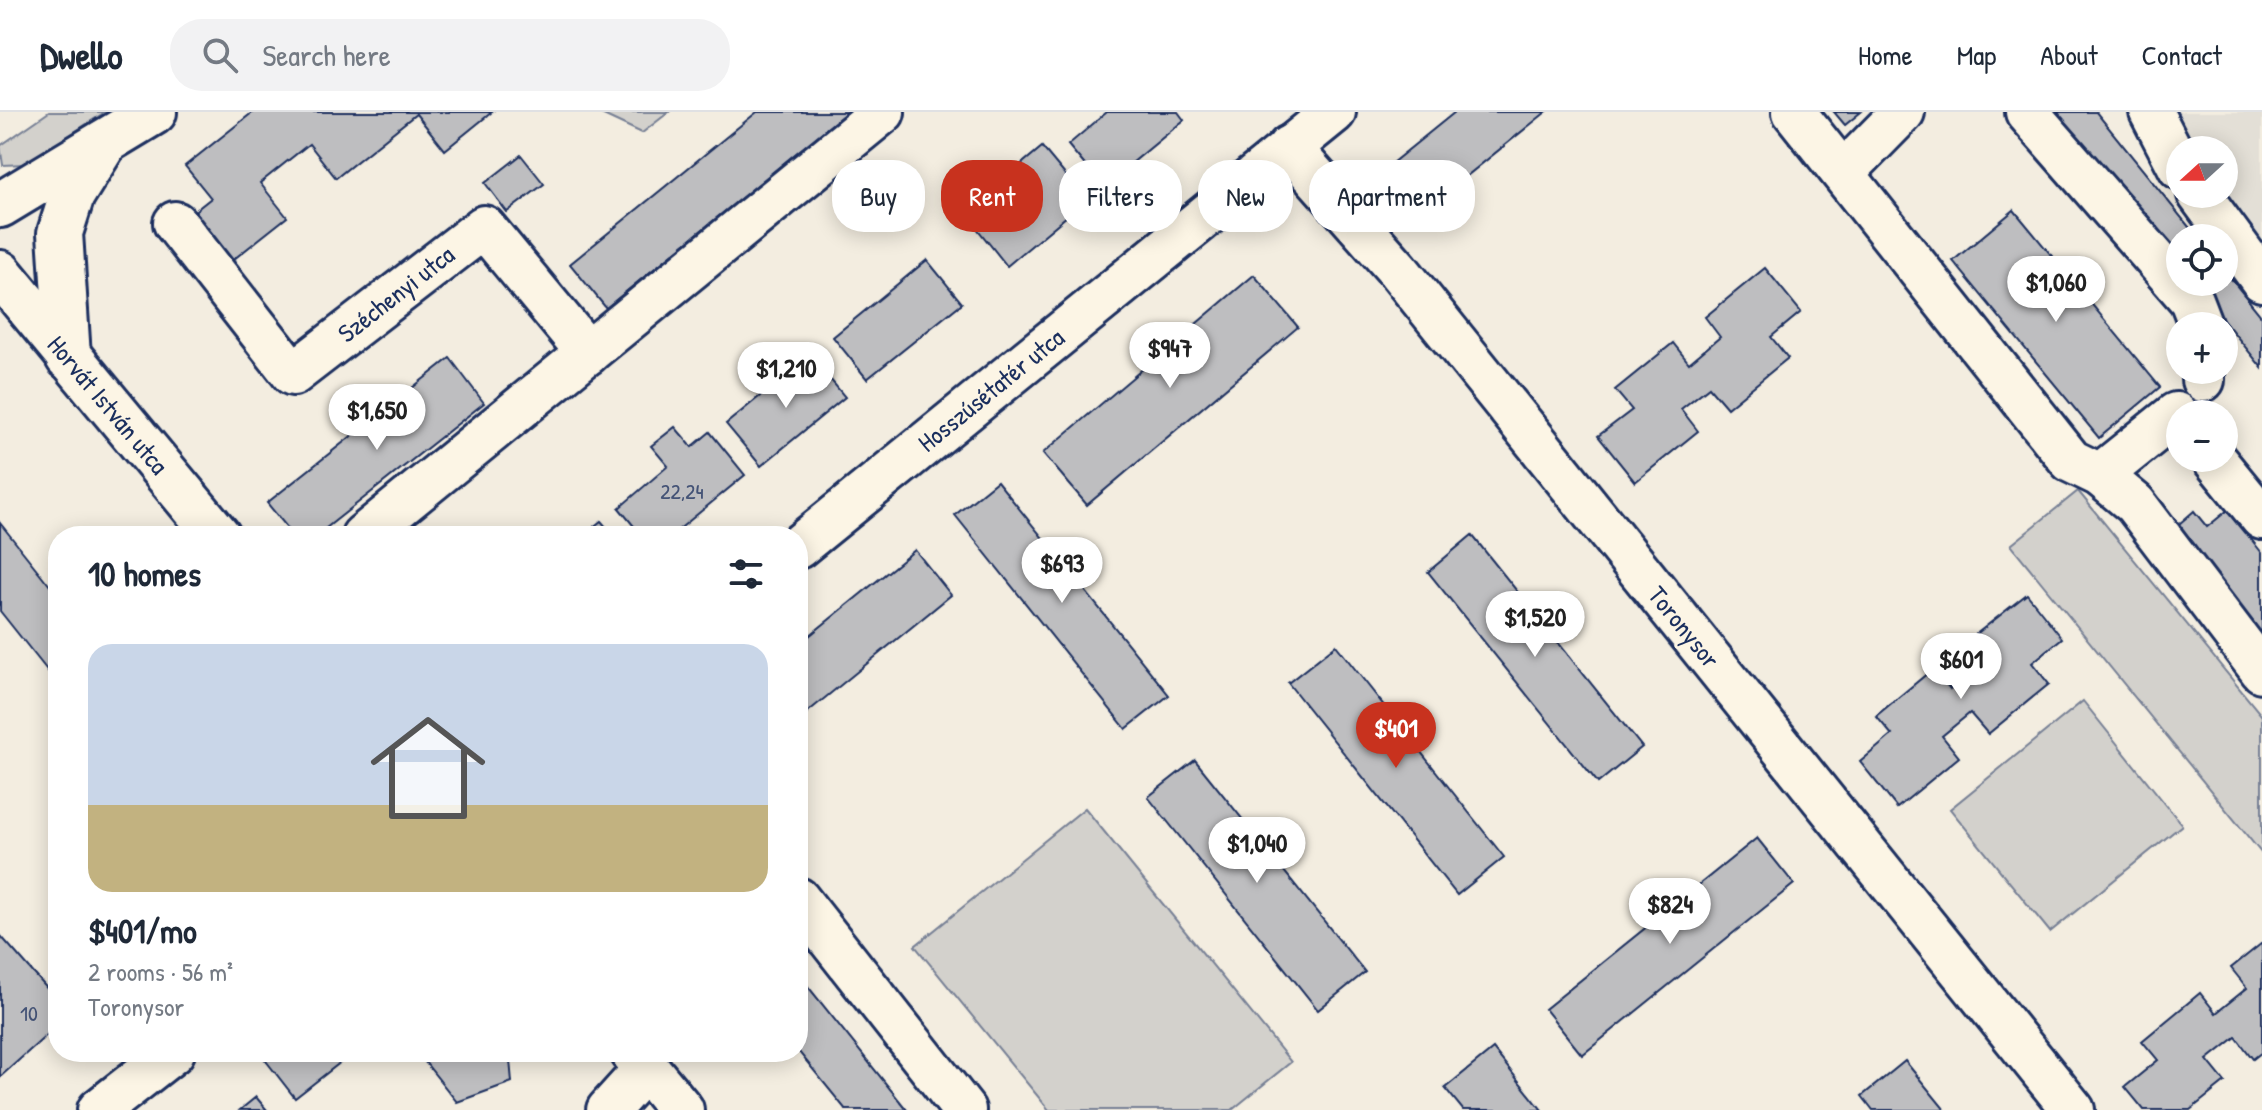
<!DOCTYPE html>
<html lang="en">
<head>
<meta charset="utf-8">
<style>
  body { margin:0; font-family:"Patrick Hand",sans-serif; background:#f2f2f3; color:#1f2937; height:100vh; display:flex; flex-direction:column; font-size:30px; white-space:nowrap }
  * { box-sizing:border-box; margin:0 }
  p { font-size:26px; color:#747a83 }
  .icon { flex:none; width:44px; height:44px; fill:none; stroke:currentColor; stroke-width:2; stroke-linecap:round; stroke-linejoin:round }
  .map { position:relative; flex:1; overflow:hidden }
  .panel { position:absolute; left:48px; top:414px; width:760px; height:536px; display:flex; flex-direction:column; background:#fff; border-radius:32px; box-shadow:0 4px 20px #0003 }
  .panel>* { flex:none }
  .top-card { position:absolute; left:832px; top:48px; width:760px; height:72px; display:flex; gap:16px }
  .needle { width:52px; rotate:249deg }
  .controls { position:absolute; left:2166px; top:24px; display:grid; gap:16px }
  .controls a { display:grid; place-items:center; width:72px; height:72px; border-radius:50%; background:#fff; box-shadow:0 4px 20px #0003; font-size:40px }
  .price { position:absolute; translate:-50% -68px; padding:0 18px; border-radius:28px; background:#fff; color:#222; font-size:26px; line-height:52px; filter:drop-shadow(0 2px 4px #0008) }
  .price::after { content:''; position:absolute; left:50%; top:48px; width:24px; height:18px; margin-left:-12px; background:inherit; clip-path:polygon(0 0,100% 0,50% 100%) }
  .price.on { background:#c8321e; color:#fff }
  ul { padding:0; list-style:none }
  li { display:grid; align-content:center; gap:16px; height:424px; padding:0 40px }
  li+li { border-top:2px solid #e0e1e3 }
  li span { display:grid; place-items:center; height:248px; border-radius:24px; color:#555 }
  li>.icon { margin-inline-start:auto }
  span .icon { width:144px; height:144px; fill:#fffc; stroke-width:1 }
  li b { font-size:34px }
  h2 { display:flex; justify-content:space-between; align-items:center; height:96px; padding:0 40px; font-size:34px }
  .tag { padding:0 28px; border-radius:32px; background:#fff; box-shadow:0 4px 20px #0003; font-size:28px; line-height:72px }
  .tag.on { background:#c8321e; color:#fff }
  header { display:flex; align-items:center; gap:48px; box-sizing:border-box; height:112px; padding:0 40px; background:#fff; border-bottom:2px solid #e0e1e3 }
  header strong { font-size:38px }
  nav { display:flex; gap:44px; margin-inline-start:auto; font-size:28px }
  .search { width:560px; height:72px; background:#f2f2f3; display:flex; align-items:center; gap:20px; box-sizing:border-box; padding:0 28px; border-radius:32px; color:#747a83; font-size:30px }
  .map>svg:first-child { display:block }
</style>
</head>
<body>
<header>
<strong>Dwello</strong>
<div class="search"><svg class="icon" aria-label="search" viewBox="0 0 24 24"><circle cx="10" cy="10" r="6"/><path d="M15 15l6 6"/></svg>Search here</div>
<nav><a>Home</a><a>Map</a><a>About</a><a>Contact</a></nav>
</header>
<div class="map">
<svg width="2262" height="998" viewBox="0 0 2262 998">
  <rect width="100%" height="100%" fill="#f3ede0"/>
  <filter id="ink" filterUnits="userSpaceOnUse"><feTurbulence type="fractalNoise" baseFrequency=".0125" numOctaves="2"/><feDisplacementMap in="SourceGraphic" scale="16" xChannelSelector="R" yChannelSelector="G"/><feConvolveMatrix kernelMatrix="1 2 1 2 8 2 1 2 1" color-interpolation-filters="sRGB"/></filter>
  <g filter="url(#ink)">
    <!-- built -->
    <path fill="#e3dfd6" d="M2128,0H2262V142L2224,82V38H2180V55Z"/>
    <!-- green -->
    <g fill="#d3d1cc" stroke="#778095" stroke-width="2">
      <path d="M49,0H105L25,52L3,53L0,34Z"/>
      <path d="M597,0H669L642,21Z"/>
      <path d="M2078,379L2262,604V742L2011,433Z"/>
      <path d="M2083,589L2182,713L2050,820L1950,697Z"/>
      <path d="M1085,696L1291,950L1232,998H1049L915,834Z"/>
    </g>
    <!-- building -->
    <g fill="#bebec0" stroke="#1b2f5e" stroke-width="2">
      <path d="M253,0H492L445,38L416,2L336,66L309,32L260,71L287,105L229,151L191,102L211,86L185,54Z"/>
      <path d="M757,0H847L606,196L570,152Z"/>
      <path d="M1107,0H1178L1184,8L1103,75L1068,33Z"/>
      <path d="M1455,0H1546L1416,105L1381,60Z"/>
      <path d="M1834,0H1861L1845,13Z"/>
      <path d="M2055,0H2096L2198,126H2180V154Z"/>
      <path d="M1042,35L1086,88L1007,154L964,100Z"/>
      <path d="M521,43L544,72L507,100L485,71Z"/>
      <path d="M2014,98L2160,275L2099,326L1953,149Z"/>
      <path d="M927,148L962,191L867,267L833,225Z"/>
      <path d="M1765,156L1801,200L1771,225L1788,246L1727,296L1709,275L1681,297L1698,319L1635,370L1598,324L1632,298L1615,278L1673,231L1689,251L1720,225L1705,205Z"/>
      <path d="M2224,158L2262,205V256L2193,170H2224Z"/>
      <path d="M1254,163L1298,215L1087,393L1043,341Z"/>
      <path d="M810,243L845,285L761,354L726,312Z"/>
      <path d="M450,246L484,291L316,424H294L267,391Z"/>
      <path d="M675,315L692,335L710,320L745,363L671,424H642L619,396L668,354L651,334Z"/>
      <path d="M997,369L1169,583L1126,617L955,403Z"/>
      <path d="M2228,398L2262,441V529L2172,418L2194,399L2207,415Z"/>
      <path d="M601,409L614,424H582Z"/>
      <path d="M0,411L58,484V572L0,499Z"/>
      <path d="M1472,423L1642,635L1598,671L1428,460Z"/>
      <path d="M915,438L951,483L798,608V533Z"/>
      <path d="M2027,482L2062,526L2032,551L2049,572L1988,622L1970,601L1942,624L1959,645L1897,696L1860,650L1892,623L1876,604L1934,556L1950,577L1982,551L1965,531Z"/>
      <path d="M1336,533L1504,745L1457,783L1288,571Z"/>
      <path d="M1195,648L1365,860L1318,898L1148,685Z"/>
      <path d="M1757,726L1794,772L1582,943L1545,897Z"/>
      <path d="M0,823L58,889V913L0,965Z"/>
      <path d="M2262,831V940L2253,947L2236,925L2207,948L2225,970L2190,998H2144L2125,975L2158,948L2142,929L2200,881L2216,901L2247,876L2231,856Z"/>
      <path d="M798,862L907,998H846L798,939Z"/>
      <path d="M1493,937L1542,998H1463L1445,976Z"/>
      <path d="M269,940H342L346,946L295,986L263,945Z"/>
      <path d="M417,940H505L510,948L512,970L457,990Z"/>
      <path d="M1905,949L1945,998H1873L1862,984Z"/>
      <path d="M256,985L267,998H240Z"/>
    </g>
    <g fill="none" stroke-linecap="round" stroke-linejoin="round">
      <defs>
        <g id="minor">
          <path d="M1794,0L2071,349L2100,363L2135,392L2262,559"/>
          <path d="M2027,0L2191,188L2201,214"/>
          <path d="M2151,0L2180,56"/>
          <path d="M1289,35L1398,158L2073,998"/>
          <path d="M1844,60L1903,0"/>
          <path d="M2199,82L2262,168"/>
          <path d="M175,111L293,262L484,115L588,241"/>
          <path d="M2203,268V258"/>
          <path d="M2213,346L2262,406"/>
          <path d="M2100,363L2176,302L2180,306"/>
          <path d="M363,424L883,0"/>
          <path d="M798,435L1334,0"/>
          <path d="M798,787L964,998"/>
          <path d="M99,998L173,940"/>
          <path d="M608,998L646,956"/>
        </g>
        <g id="major">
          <path d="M0,93L154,0"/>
          <path d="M0,161L218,424"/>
          <path d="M68,245L60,121L72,83L105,30"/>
          <path d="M633,940L681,998"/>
        </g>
      </defs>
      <!-- minor casing -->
      <use href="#minor" stroke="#1b2f5e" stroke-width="48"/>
      <!-- major casing -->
      <use href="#major" stroke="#1b2f5e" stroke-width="50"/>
      <!-- minor -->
      <use href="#minor" stroke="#fcf5e5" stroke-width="42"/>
      <!-- major -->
      <use href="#major" stroke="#fcf5e5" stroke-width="44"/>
    </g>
  </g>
  <g text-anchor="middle" stroke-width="6" stroke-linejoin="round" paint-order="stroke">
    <!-- number labels -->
    <g font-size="22" fill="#445376">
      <text x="682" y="387">22,24</text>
      <text x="29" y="909">10</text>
    </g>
    <!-- street labels -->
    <g font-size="26" fill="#1b2f5e" stroke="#fcf5e5">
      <text transform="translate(396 182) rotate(-38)" y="9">Széchenyi utca</text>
      <text transform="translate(991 278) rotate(-39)" y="9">Hosszúsétatér utca</text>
      <text transform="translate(108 293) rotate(50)" y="9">Horvát István utca</text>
      <text transform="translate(1684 515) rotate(51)" y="9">Toronysor</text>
    </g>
  </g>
</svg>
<div class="controls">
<a><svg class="needle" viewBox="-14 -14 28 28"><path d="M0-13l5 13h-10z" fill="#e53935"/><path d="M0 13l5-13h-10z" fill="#747a83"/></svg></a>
<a><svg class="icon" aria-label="locate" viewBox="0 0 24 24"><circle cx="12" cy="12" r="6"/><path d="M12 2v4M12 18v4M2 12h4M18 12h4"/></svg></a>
<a>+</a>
<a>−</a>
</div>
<b class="price" style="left:2056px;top:212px">$1,060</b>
<b class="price" style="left:1170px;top:278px">$947</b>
<b class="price" style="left:786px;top:298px">$1,210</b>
<b class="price" style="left:377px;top:340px">$1,650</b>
<b class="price" style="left:1062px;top:493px">$693</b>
<b class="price" style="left:1535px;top:547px">$1,520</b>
<b class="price" style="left:1961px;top:589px">$601</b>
<b class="price on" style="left:1396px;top:658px">$401</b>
<b class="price" style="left:1257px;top:773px">$1,040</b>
<b class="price" style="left:1670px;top:834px">$824</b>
<div class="top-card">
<a class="tag">Buy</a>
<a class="tag on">Rent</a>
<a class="tag">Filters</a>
<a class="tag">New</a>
<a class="tag">Apartment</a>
</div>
<section class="panel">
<h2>10 homes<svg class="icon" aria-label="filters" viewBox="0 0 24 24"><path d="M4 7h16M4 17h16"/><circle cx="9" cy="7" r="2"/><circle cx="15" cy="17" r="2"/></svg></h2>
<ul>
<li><span style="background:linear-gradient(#c9d6e8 65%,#c2b280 0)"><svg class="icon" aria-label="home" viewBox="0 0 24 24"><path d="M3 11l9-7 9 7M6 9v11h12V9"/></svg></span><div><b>$401/mo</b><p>2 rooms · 56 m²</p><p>Toronysor</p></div></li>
</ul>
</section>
</div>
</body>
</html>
